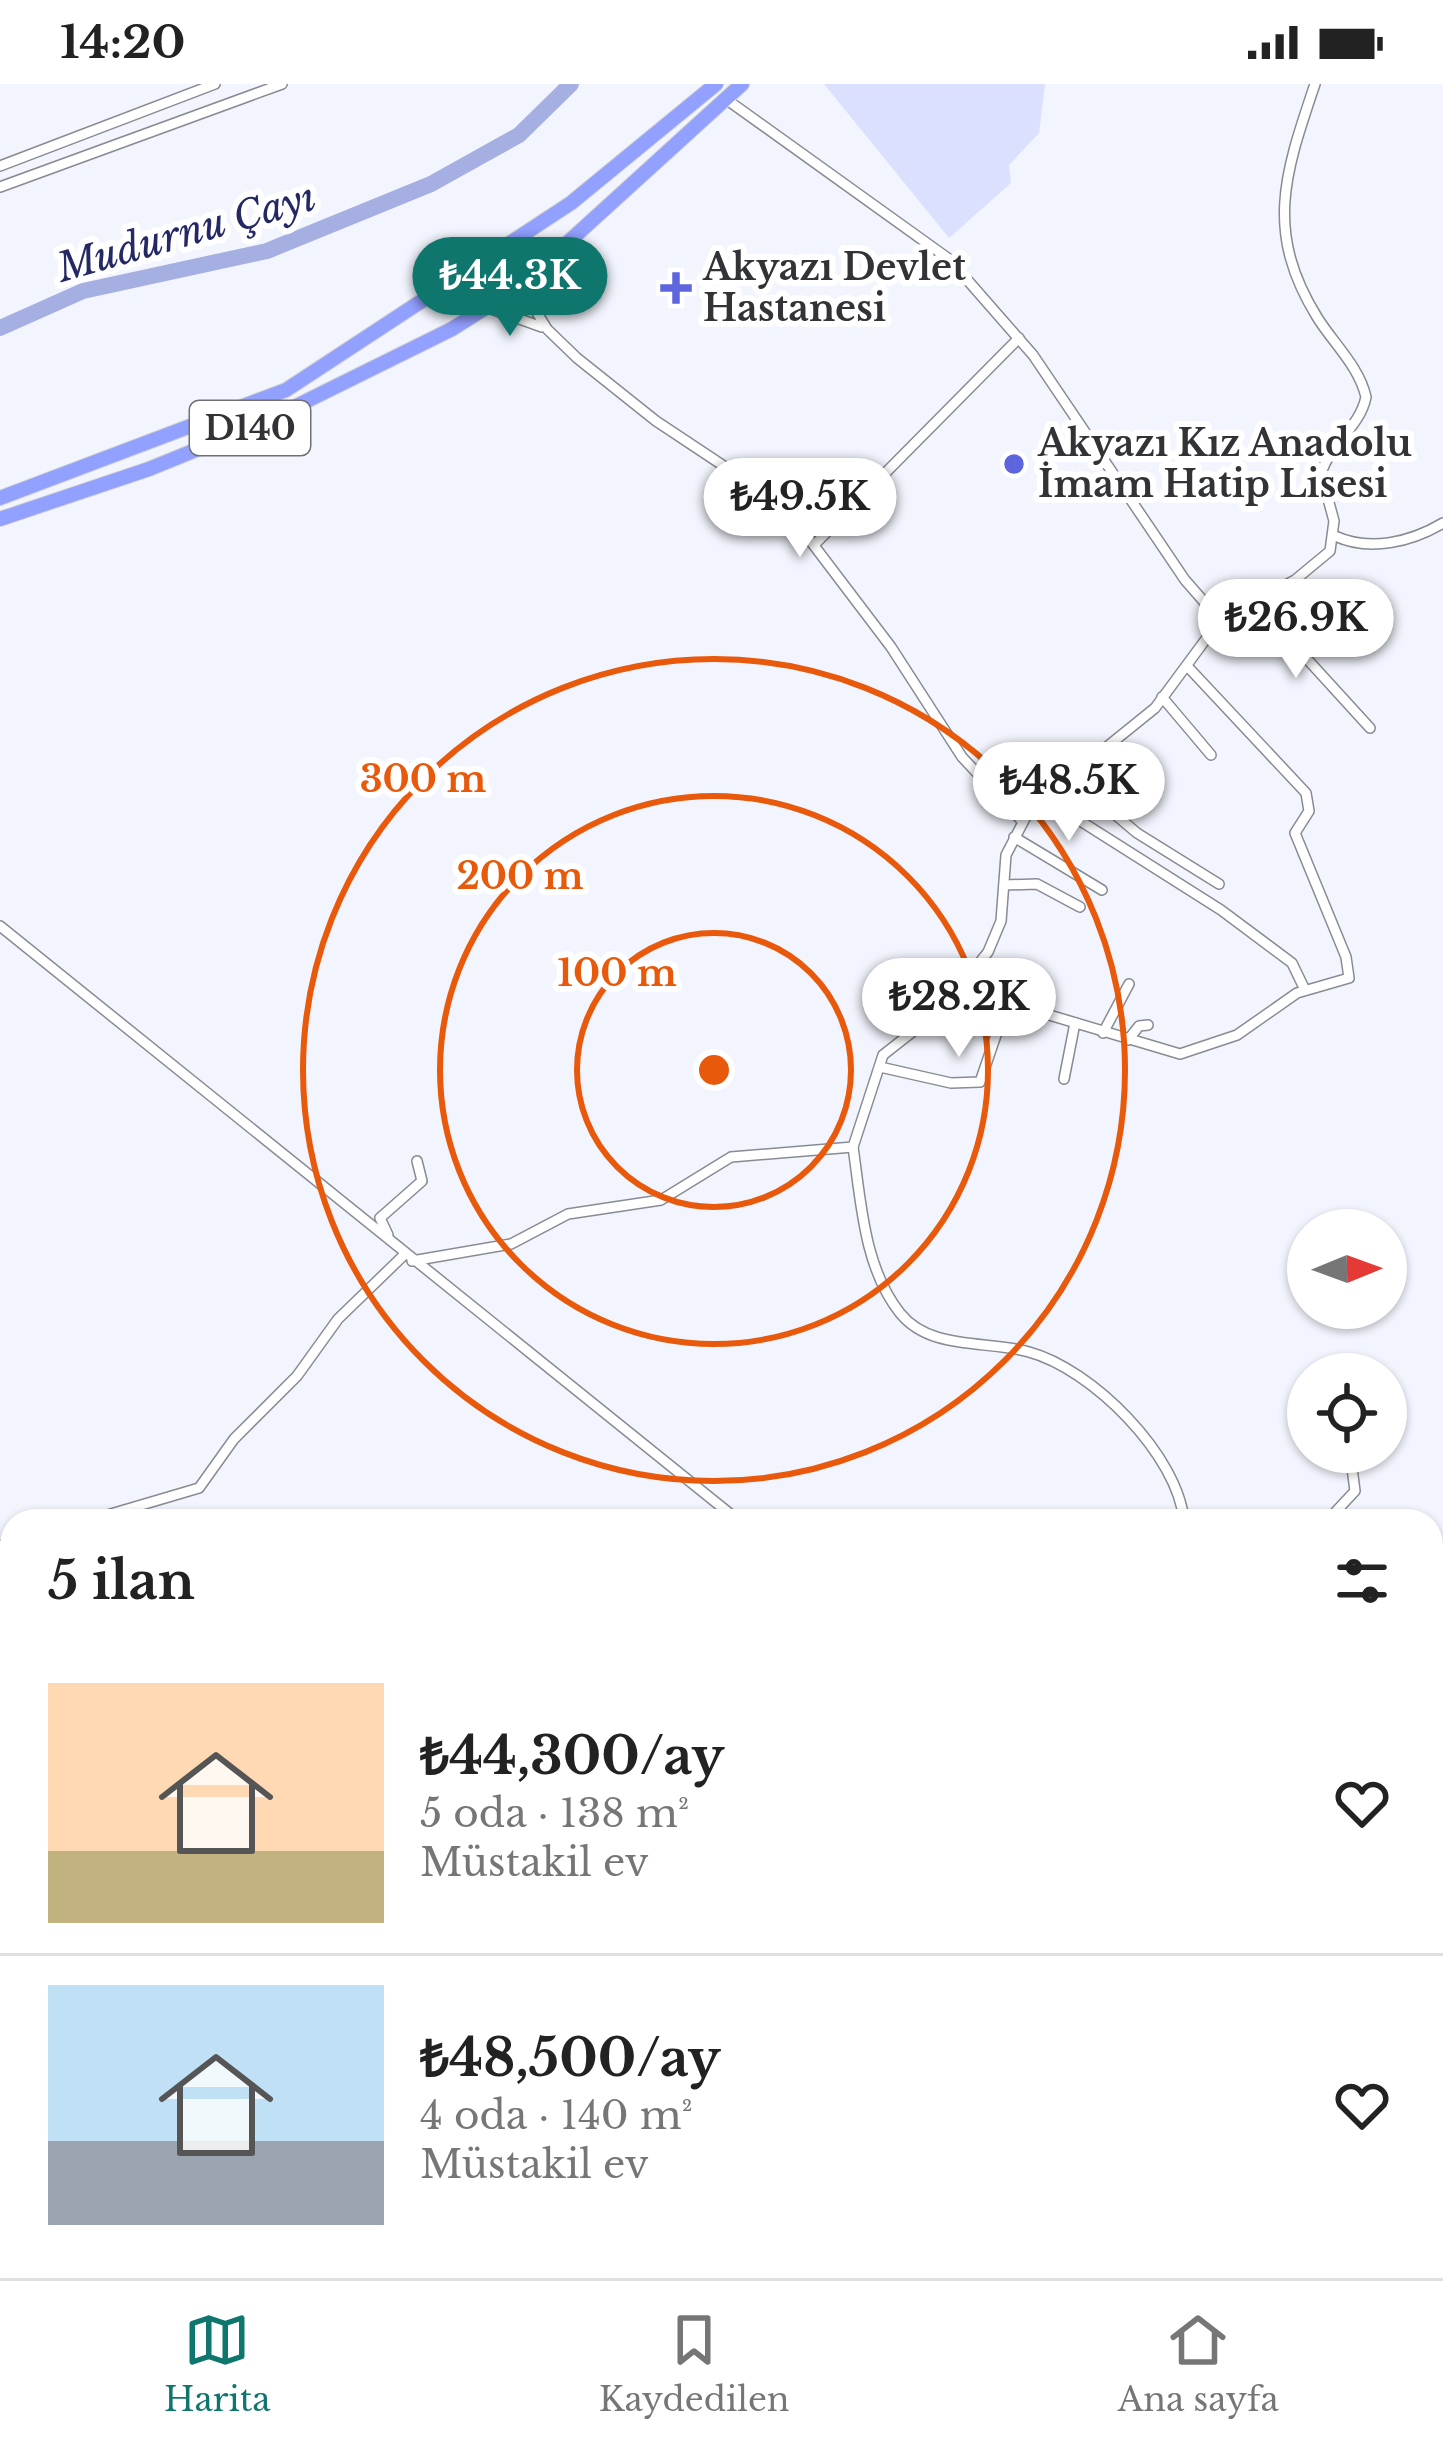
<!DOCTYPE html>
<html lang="tr">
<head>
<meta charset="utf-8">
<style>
  body { margin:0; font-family:"Libre Baskerville",serif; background:#f6f6f6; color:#222; height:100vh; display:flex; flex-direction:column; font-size:45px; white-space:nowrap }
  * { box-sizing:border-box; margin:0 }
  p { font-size:39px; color:#767676 }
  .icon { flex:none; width:66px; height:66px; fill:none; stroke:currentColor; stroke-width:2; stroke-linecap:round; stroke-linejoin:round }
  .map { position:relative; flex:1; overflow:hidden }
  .drawer { position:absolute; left:0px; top:1425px; width:1443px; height:771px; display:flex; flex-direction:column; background:#fff; border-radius:36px 36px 0 0; box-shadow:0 3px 9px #0004 }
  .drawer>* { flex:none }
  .needle { width:78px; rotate:89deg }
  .buttons { position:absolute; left:1287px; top:1125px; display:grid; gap:24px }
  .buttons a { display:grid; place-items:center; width:120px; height:120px; border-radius:50%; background:#fff; box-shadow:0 3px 9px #0004; font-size:60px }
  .price { position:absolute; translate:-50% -102px; padding:0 27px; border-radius:42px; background:#fff; color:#222; font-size:39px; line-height:78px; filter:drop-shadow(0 3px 6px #0008) }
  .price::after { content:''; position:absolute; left:50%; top:72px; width:36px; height:27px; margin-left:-18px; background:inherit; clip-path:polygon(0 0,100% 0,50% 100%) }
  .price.selected { background:#0f766e; color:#fff }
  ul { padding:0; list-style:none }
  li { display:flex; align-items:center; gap:36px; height:300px; padding:0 48px }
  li+li { border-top:3px solid #e0e0e0 }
  li span { display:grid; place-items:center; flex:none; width:336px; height:240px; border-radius:0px; color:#555 }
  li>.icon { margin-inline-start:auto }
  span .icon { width:144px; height:144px; fill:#fffc; stroke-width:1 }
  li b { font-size:51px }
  h2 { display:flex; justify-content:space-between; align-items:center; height:144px; padding:0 48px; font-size:51px }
  .status { display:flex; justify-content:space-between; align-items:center; height:84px; padding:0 60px; background:#fff; direction:ltr }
  .status svg { height:33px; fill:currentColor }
  .dock { display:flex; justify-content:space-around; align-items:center; height:168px; border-top:3px solid #e0e0e0; background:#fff; font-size:33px; color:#767676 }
  .dock a { display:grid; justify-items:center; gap:6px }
  .dock .selected { color:#0f766e }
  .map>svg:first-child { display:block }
</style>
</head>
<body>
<div class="status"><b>14:20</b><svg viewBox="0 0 49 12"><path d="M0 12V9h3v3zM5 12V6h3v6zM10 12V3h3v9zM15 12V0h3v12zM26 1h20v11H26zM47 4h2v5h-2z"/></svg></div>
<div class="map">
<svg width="1443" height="2194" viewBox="0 0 1443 2194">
  <rect width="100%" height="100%" fill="#f3f5fe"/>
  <!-- green -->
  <path fill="#dae0fe" d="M824,0H1045L1039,49L1009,81L1011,99L949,154Z"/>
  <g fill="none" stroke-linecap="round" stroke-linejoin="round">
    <!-- river -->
    <path stroke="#a6afe1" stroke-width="16" d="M0,244L83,207L267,167L431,100L519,51L571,0"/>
    <defs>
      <g id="minor">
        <path d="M726,15L949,175L1033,271L1185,496L1220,536"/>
        <path d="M0,82L215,0"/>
        <path d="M0,103L282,0"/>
        <path d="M493,169L511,186L547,245L577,274L656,337L784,422L891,563L962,673L1022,737"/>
        <path d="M462,190L480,221L542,243"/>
        <path d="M1335,452C1370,468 1411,458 1443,439"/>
        <path d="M816,459L1019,254"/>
        <path d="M1256,519L1370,644"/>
        <path d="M1162,613L1211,671"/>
        <path d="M1067,690L1137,749L1219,800"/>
        <path d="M1041,712L1221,826L1292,879L1305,906"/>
        <path d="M1014,753L1102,806"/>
        <path d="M1004,801L1037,800L1080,823"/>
        <path d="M0,842L739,1437"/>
        <path d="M962,905L1180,970L1237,951L1297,909L1349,894L1346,873L1295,749L1309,727L1306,709L1188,583"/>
        <path d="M1103,949L1129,900"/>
        <path d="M1128,956L1139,942L1148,941"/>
        <path d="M880,983L951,999L980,998L1007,919"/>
        <path d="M1064,995L1075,939"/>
        <path d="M853,1063C861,1118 864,1184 900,1229C930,1267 988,1256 1029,1268C1092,1285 1178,1371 1184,1437"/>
        <path d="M388,1151L380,1134L422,1097L417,1077"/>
        <path d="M412,1177L511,1160L568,1130L661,1116L731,1073L853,1063L883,971L943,924L988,868L1001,837L1006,771L1030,725L1155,624L1220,536L1295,496L1330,467L1334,437L1321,389C1331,359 1360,343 1366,313C1359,282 1333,259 1317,233C1264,147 1285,89 1315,0"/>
        <path d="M87,1437L199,1404L234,1355L297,1292L338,1235L405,1170"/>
        <path d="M1327,1437L1355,1407L1352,1384L1335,1368"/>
        <path d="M0,1461L12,1459"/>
        <path d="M1431,1610H1443"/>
        <path d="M1431,1690L1443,1689"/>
        <path d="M1431,1753H1443"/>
        <path d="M1431,1832L1443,1829"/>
        <path d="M1431,1935L1443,1930"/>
        <path d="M0,2043L12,2038"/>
        <path d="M1431,2054H1443"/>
        <path d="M1431,2079H1443"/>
        <path d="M1431,2118H1443"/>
        <path d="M1389,2184L1392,2194"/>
        <path d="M417,2194L420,2184"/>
        <path d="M1342,2194L1346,2184"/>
      </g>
      <g id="highway">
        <path d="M0,414L286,306L571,119L716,0"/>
        <path d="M0,435L149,385L262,339L452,245L520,202L742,0"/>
      </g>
    </defs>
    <!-- minor casing -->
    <use href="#minor" stroke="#898b93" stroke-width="12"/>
    <!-- highway casing -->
    <use href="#highway" stroke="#d2d2d3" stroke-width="16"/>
    <!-- minor -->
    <use href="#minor" stroke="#fff" stroke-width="9"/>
    <!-- highway -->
    <use href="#highway" stroke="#92a0ff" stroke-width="14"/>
  </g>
  <!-- distance rings -->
  <g fill="none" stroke="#e8590c" stroke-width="6">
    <circle cx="714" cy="986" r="137"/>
    <circle cx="714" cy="986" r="274"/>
    <circle cx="714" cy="986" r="411"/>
  </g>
  <!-- markers -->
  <g fill="#5e66de" stroke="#fff" stroke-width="4.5">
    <path d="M670 186h12v12h12v12h-12v12h-12v-12h-12v-12h12z"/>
    <circle cx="1014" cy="380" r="12"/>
  </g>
  <g text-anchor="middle" stroke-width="12" stroke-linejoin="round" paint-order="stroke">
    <!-- shield labels -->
    <rect fill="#fff" stroke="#707072" stroke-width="3" x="190" y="317" width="120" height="54" rx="9"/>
    <g font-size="33" font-weight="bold" fill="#323336">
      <text x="250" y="356">D140</text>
    </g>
    <!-- poi labels -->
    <g font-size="36" font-weight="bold" fill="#323336" stroke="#fff" text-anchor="start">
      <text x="703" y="196">Akyazı Devlet<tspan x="703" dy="41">Hastanesi</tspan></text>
      <text x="1038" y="372">Akyazı Kız Anadolu<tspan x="1038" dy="41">İmam Hatip Lisesi</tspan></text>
    </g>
    <!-- water labels -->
    <g font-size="39" font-style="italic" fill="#242863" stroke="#fff">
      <text transform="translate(186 148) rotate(-16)" y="14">Mudurnu Çayı</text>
    </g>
  </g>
  <circle cx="714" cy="986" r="18" fill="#e8590c" stroke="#fff" stroke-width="6"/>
  <g font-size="36" text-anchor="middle" font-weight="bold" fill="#e8590c" stroke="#fff" stroke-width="12" stroke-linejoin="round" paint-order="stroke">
    <text x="423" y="708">300 m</text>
    <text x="520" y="805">200 m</text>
    <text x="617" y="902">100 m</text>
  </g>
</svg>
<div class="buttons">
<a><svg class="needle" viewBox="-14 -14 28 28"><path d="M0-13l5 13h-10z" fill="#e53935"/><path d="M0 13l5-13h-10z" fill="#767676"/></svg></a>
<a><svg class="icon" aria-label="locate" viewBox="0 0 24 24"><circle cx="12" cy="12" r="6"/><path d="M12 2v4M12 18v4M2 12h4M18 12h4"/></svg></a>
</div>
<b class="price selected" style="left:510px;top:255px">₺44.3K</b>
<b class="price" style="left:800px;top:476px">₺49.5K</b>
<b class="price" style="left:1296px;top:597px">₺26.9K</b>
<b class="price" style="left:1069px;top:760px">₺48.5K</b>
<b class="price" style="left:959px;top:976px">₺28.2K</b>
<section class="drawer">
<h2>5 ilan<svg class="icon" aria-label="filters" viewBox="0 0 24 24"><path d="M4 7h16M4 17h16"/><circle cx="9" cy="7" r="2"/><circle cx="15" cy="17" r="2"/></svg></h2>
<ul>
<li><span style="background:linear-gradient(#ffd9b3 70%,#c2b280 0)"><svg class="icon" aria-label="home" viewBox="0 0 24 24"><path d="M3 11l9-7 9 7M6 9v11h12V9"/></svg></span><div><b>₺44,300/ay</b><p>5 oda · 138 m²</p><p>Müstakil ev</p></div><svg class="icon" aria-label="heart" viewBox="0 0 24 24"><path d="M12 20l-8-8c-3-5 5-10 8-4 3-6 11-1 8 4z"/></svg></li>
<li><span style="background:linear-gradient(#bfe0f5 65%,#9aa5b1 0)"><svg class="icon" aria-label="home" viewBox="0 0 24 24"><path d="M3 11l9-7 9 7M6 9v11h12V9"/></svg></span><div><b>₺48,500/ay</b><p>4 oda · 140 m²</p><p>Müstakil ev</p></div><svg class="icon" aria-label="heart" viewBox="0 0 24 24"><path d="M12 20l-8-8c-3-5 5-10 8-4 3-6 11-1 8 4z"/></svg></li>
</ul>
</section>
</div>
<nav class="dock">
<a class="selected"><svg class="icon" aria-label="map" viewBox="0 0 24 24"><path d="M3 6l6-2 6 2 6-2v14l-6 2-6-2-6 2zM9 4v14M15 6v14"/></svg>Harita</a>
<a><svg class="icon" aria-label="saved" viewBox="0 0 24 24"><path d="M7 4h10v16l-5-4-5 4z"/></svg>Kaydedilen</a>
<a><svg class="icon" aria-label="home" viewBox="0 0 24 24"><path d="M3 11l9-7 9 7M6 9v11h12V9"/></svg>Ana sayfa</a>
</nav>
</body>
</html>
